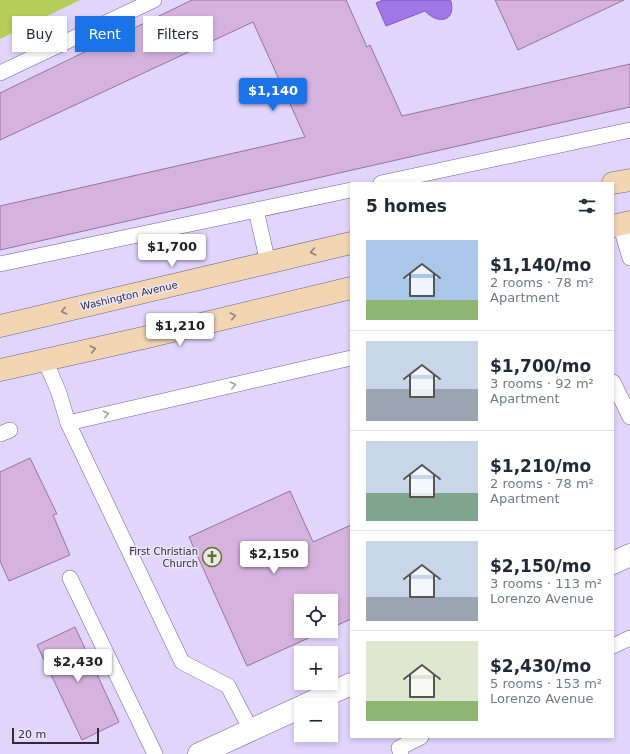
<!DOCTYPE html>
<html lang="en">
<head>
<meta charset="utf-8">
<style>
  body { margin:0; font-family:"DejaVu Sans",sans-serif; background:#f2f2f3; color:#1f2937; height:100vh; display:flex; flex-direction:column; font-size:15px; white-space:nowrap }
  * { box-sizing:border-box; margin:0 }
  p { font-size:13px; color:#747a83 }
  .icon { flex:none; width:22px; height:22px; fill:none; stroke:currentColor; stroke-width:2; stroke-linecap:round; stroke-linejoin:round }
  .map { position:relative; flex:1; overflow:hidden }
  .panel { position:absolute; left:350px; top:182px; width:264px; height:556px; display:flex; flex-direction:column; background:#fff; border-radius:0px; box-shadow:0 2px 6px #0003 }
  .panel>* { flex:none }
  .top-card { position:absolute; left:12px; top:16px; width:278px; height:36px; display:flex; gap:8px }
  .controls { position:absolute; left:294px; top:594px; display:grid; gap:8px }
  .controls a { display:grid; place-items:center; width:44px; height:44px; border-radius:0px; background:#fff; box-shadow:0 2px 6px #0003; font-size:20px }
  .scale { position:absolute; left:12px; bottom:10px; width:87px; box-sizing:border-box; padding-left:4px; border:2px solid #312a3d; border-top:0; font-size:11px; line-height:14px; white-space:nowrap; color:#312a3d; -webkit-text-stroke:3px #ece6fa; paint-order:stroke }
  .price { position:absolute; translate:-50% -34px; padding:0 9px; border-radius:4px; background:#fff; color:#222; font-size:13px; line-height:26px; filter:drop-shadow(0 1px 2px #0008) }
  .price::after { content:''; position:absolute; left:50%; top:24px; width:12px; height:9px; margin-left:-6px; background:inherit; clip-path:polygon(0 0,100% 0,50% 100%) }
  .price.selected { background:#1a73e8; color:#fff }
  ul { padding:0; list-style:none }
  li { display:flex; align-items:center; gap:12px; height:100px; padding:0 16px }
  li+li { border-top:1px solid #e0e1e3 }
  li span { display:grid; place-items:center; flex:none; width:112px; height:80px; border-radius:0px; color:#555 }
  li>.icon { margin-inline-start:auto }
  span .icon { width:48px; height:48px; fill:#fffc; stroke-width:1 }
  li b { font-size:17px }
  h2 { display:flex; justify-content:space-between; align-items:center; height:48px; padding:0 16px; font-size:17px }
  .tag { padding:0 14px; border-radius:0px; background:#fff; box-shadow:0 2px 6px #0003; font-size:14px; line-height:36px }
  .tag.selected { background:#1a73e8; color:#fff }
  .map>svg:first-child { display:block }
</style>
</head>
<body>
<div class="map">
<svg width="630" height="754" viewBox="0 0 630 754">
  <rect width="100%" height="100%" fill="#e1d5fc"/>
  <!-- green -->
  <path fill="#b6ce58" d="M0,0H80L0,39Z"/>
  <!-- water -->
  <path fill="#a176e6" stroke="#7f5fb3" d="M383,0H449L451,1C456,23 437,24 425,11L386,26L376,3Z"/>
  <!-- building -->
  <g fill="#d5b3de" stroke="#94759c">
    <path d="M192,0H346L367,47L370,45L402,116L630,64V107L0,250V206L305,137L253,22L0,140V93Z"/>
    <path d="M495,0H624L518,50Z"/>
    <path d="M30,458L57,514L53,515L70,555L9,581L0,561V472Z"/>
    <path d="M290,491L313,542L351,525V619L331,628V601H301V631H324L247,666L189,537Z"/>
    <path d="M75,627L119,722L82,740L37,645Z"/>
  </g>
  <g fill="none" stroke-linecap="round" stroke-linejoin="round">
    <defs>
      <g id="service">
        <path d="M0,73L154,0"/>
        <path d="M381,183L630,130"/>
        <path d="M256,210L268,263"/>
        <path d="M620,224L630,258"/>
        <path d="M0,264L351,190"/>
        <path d="M45,360L59,393L68,423L182,662L228,686L251,730"/>
        <path d="M613,382L630,417"/>
        <path d="M68,423L351,358"/>
        <path d="M0,434L10,430"/>
        <path d="M70,578L155,754"/>
        <path d="M613,646L630,638"/>
        <path d="M401,754L399,748L421,737"/>
      </g>
      <g id="minor">
        <path d="M613,563L630,555"/>
        <path d="M305,705L351,684"/>
        <path d="M199,754L301,707"/>
      </g>
      <g id="secondary">
        <path d="M613,183L630,180"/>
        <path d="M613,226L630,222"/>
        <path d="M0,326L351,243"/>
        <path d="M0,370L143,338L351,288"/>
      </g>
    </defs>
    <!-- service casing -->
    <use href="#service" stroke="#72648f" stroke-width="16"/>
    <!-- minor casing -->
    <use href="#minor" stroke="#72648f" stroke-width="23"/>
    <!-- secondary casing -->
    <use href="#secondary" stroke="#72648f" stroke-width="23"/>
    <!-- service -->
    <use href="#service" stroke="#fff" stroke-width="15"/>
    <!-- minor -->
    <use href="#minor" stroke="#fff" stroke-width="22"/>
    <!-- secondary -->
    <use href="#secondary" stroke="#f2d6b4" stroke-width="22"/>
  </g>
  <!-- one-way arrows -->
  <defs><path id="oneway-chevron" d="M-2-3.5L2.5 0L-2 3.5" fill="none" stroke-width="1.6" stroke-linecap="round" stroke-linejoin="round"/></defs>
  <g stroke="#928078">
    <use href="#oneway-chevron" transform="translate(313 252) rotate(167)"/>
    <use href="#oneway-chevron" transform="translate(64 311) rotate(167)"/>
    <use href="#oneway-chevron" transform="translate(233 316) rotate(-13)"/>
    <use href="#oneway-chevron" transform="translate(93 349) rotate(-13)"/>
  </g>
  <g stroke="#a29fa8">
    <use href="#oneway-chevron" transform="translate(233 385) rotate(-13)"/>
    <use href="#oneway-chevron" transform="translate(106 414) rotate(-13)"/>
  </g>
  <!-- icons -->
  <defs>
    <symbol id="church-ring" viewBox="-11 -11 22 22"><circle r="9.5" fill="#ece6fa" stroke="#637320" stroke-width="1.5"/><path d="M-1.2-6h2.4v3.5h3.3v2.4h-3.3V6h-2.4V-.1h-3.3v-2.4h3.3Z" fill="#637320"/></symbol>
  </defs>
  <g fill-rule="evenodd">
    <use href="#church-ring" x="201" y="546" width="22" height="22"/>
  </g>
  <g text-anchor="middle" stroke-width="3" stroke-linejoin="round" paint-order="stroke">
    <!-- street labels -->
    <g font-size="10" fill="#312a3d" stroke="#ece6fa">
      <text transform="translate(129 295) rotate(-13)" y="4">Washington Avenue</text>
    </g>
    <!-- poi labels -->
    <g font-size="10" fill="#312a3d" stroke="#ece6fa" text-anchor="end">
      <text x="198" y="555">First Christian<tspan x="198" dy="12">Church</tspan></text>
    </g>
  </g>
</svg>
<div class="controls">
<a><svg class="icon" aria-label="locate" viewBox="0 0 24 24"><circle cx="12" cy="12" r="6"/><path d="M12 2v4M12 18v4M2 12h4M18 12h4"/></svg></a>
<a>+</a>
<a>−</a>
</div>
<div class="scale">20 m</div>
<b class="price selected" style="left:273px;top:112px">$1,140</b>
<b class="price" style="left:172px;top:268px">$1,700</b>
<b class="price" style="left:180px;top:347px">$1,210</b>
<b class="price" style="left:274px;top:575px">$2,150</b>
<b class="price" style="left:78px;top:683px">$2,430</b>
<div class="top-card">
<a class="tag">Buy</a>
<a class="tag selected">Rent</a>
<a class="tag">Filters</a>
</div>
<section class="panel">
<h2>5 homes<svg class="icon" aria-label="filters" viewBox="0 0 24 24"><path d="M4 7h16M4 17h16"/><circle cx="9" cy="7" r="2"/><circle cx="15" cy="17" r="2"/></svg></h2>
<ul>
<li><span style="background:linear-gradient(#a9c7e8 75%,#8fb573 0)"><svg class="icon" aria-label="home" viewBox="0 0 24 24"><path d="M3 11l9-7 9 7M6 9v11h12V9"/></svg></span><div><b>$1,140/mo</b><p>2 rooms · 78 m²</p><p>Apartment</p></div></li>
<li><span style="background:linear-gradient(#c9d6e8 60%,#9aa5b1 0)"><svg class="icon" aria-label="home" viewBox="0 0 24 24"><path d="M3 11l9-7 9 7M6 9v11h12V9"/></svg></span><div><b>$1,700/mo</b><p>3 rooms · 92 m²</p><p>Apartment</p></div></li>
<li><span style="background:linear-gradient(#c9d6e8 65%,#7fa58c 0)"><svg class="icon" aria-label="home" viewBox="0 0 24 24"><path d="M3 11l9-7 9 7M6 9v11h12V9"/></svg></span><div><b>$1,210/mo</b><p>2 rooms · 78 m²</p><p>Apartment</p></div></li>
<li><span style="background:linear-gradient(#c9d6e8 70%,#9aa5b1 0)"><svg class="icon" aria-label="home" viewBox="0 0 24 24"><path d="M3 11l9-7 9 7M6 9v11h12V9"/></svg></span><div><b>$2,150/mo</b><p>3 rooms · 113 m²</p><p>Lorenzo Avenue</p></div></li>
<li><span style="background:linear-gradient(#dfe7d0 75%,#8fb573 0)"><svg class="icon" aria-label="home" viewBox="0 0 24 24"><path d="M3 11l9-7 9 7M6 9v11h12V9"/></svg></span><div><b>$2,430/mo</b><p>5 rooms · 153 m²</p><p>Lorenzo Avenue</p></div></li>
</ul>
</section>
</div>
</body>
</html>
